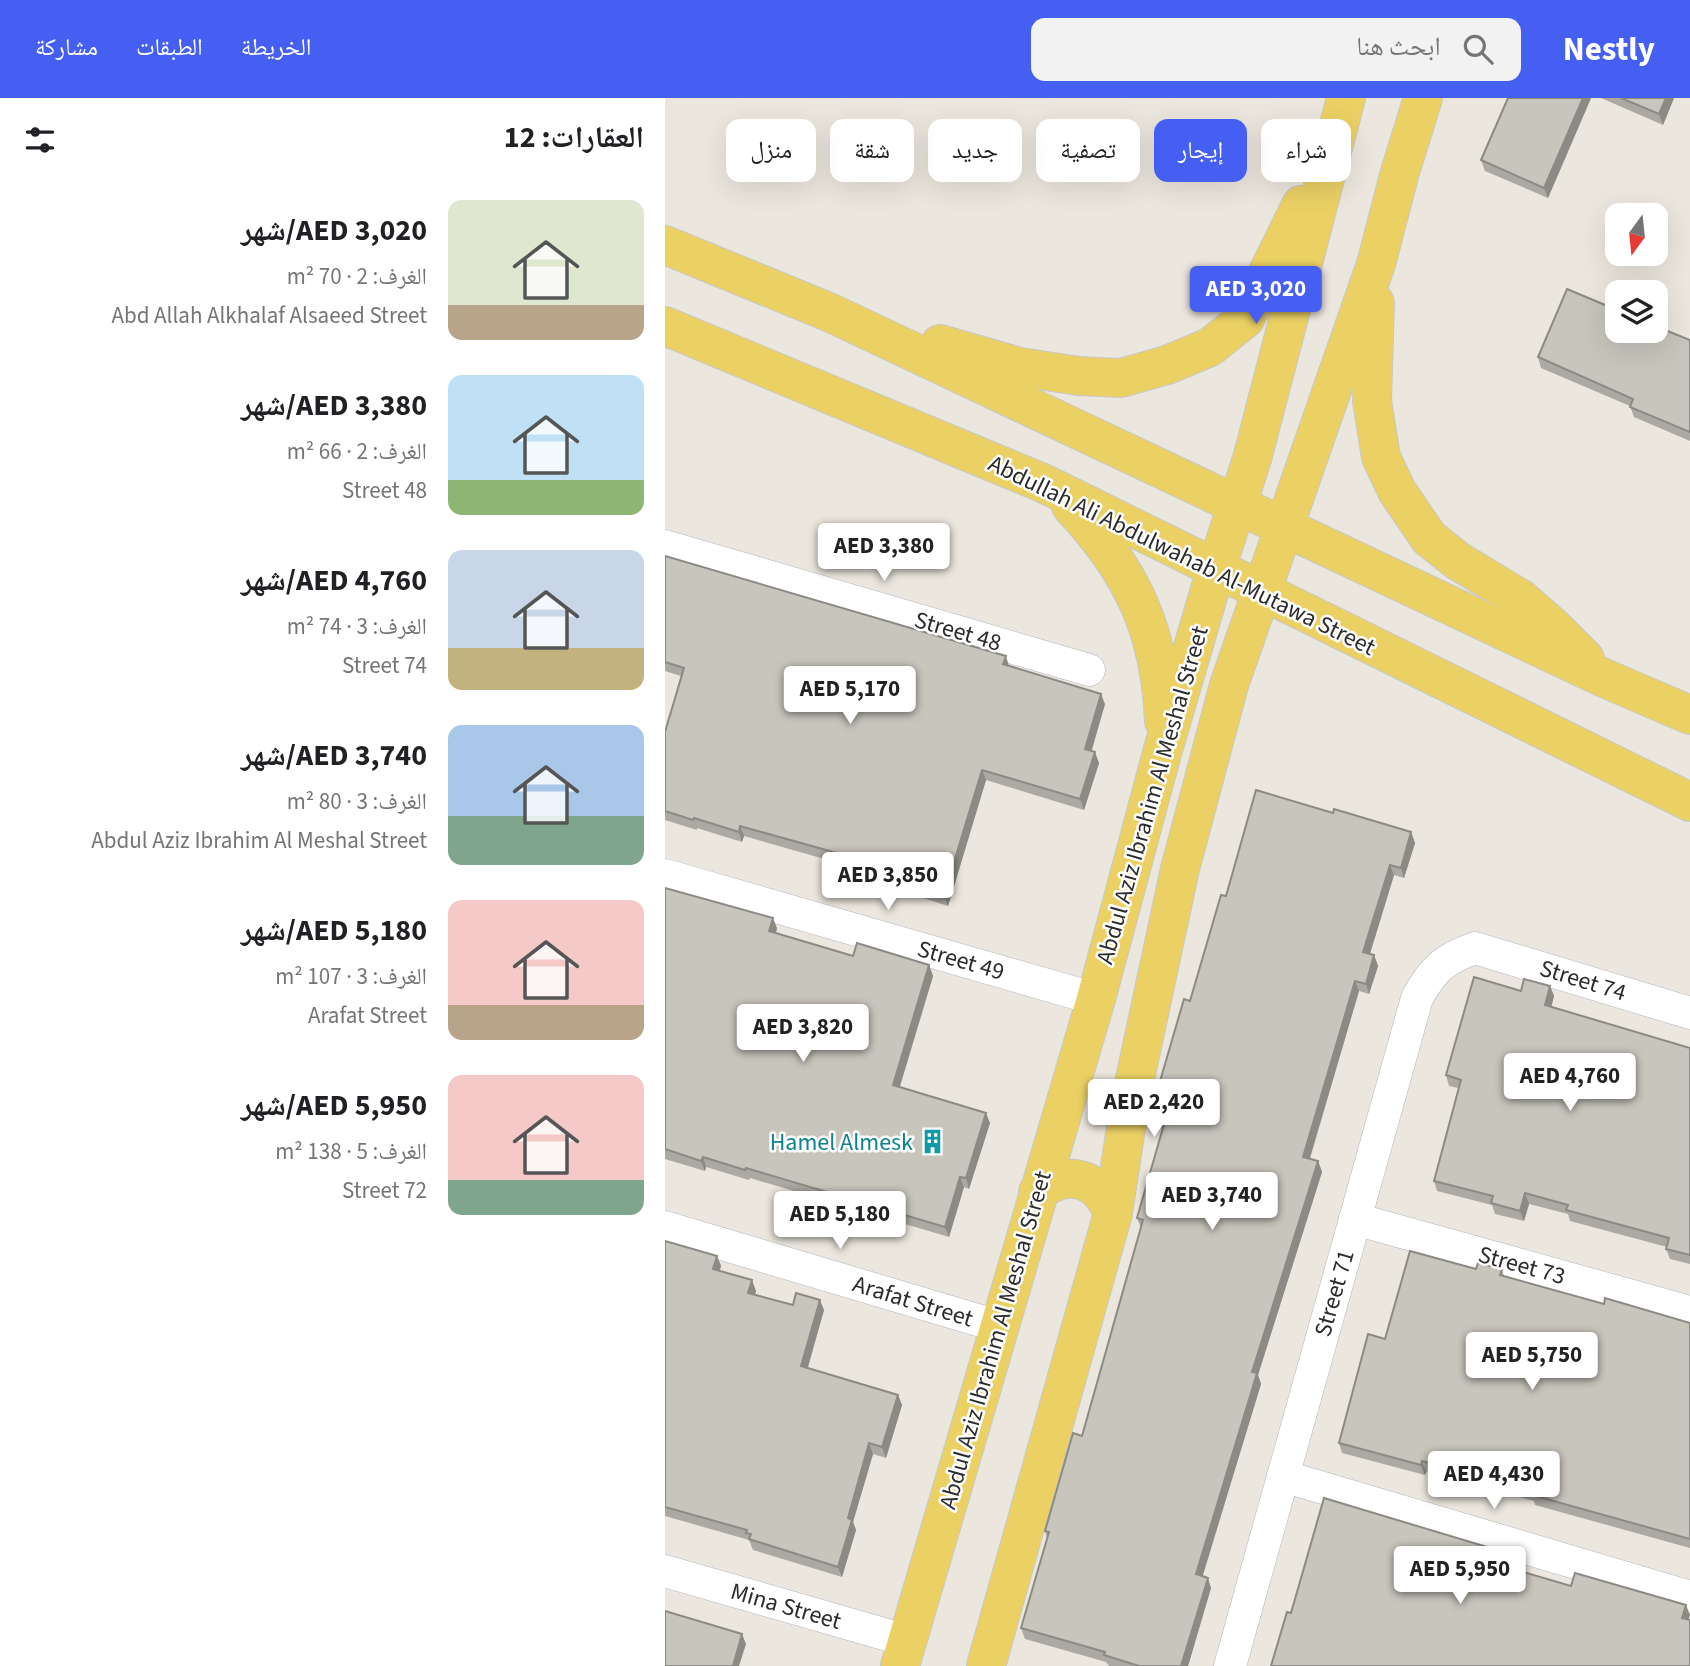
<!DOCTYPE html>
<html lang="ar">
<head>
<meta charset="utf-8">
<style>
  body { margin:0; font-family:"Source Sans 3","Noto Naskh Arabic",sans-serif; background:#f2f2f2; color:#202124; direction:rtl; height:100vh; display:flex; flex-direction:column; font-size:26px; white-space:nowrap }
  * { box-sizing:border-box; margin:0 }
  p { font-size:23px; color:#757577 }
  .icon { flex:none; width:38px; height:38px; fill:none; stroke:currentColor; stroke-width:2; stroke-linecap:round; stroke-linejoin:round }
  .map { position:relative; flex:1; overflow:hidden; direction:ltr }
  .details { display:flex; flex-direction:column; background:#fff; width:665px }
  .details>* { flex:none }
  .top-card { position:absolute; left:21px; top:21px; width:665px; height:63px; direction:rtl; display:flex; gap:14px }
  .needle { width:46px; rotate:195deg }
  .tools { position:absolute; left:940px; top:105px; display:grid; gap:14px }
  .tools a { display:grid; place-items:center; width:63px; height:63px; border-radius:14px; background:#fff; box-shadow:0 7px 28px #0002; font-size:35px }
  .price { position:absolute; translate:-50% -60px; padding:0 16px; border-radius:7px; background:#fff; color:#222; font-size:23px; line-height:46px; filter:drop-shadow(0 2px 4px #0008) }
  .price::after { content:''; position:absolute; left:50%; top:42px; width:21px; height:16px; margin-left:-10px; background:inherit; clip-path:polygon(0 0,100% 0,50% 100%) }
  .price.active { background:#455ff3; color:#fff }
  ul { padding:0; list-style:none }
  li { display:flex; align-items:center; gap:21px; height:175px; padding:0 21px }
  li span { display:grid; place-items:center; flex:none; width:196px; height:140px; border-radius:14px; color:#555 }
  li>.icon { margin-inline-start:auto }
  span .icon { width:84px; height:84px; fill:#fffc; stroke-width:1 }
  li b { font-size:30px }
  h2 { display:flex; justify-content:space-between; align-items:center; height:84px; padding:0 21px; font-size:30px }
  .tag { padding:0 24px; border-radius:14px; background:#fff; box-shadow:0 7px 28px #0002; font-size:24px; line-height:63px }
  .tag.active { background:#455ff3; color:#fff }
  header { display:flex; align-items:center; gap:42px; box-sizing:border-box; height:98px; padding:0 35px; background:#455ff3; color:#fff }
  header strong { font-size:33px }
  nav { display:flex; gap:38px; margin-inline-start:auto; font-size:24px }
  .search { width:490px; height:63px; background:#f2f2f2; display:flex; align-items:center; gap:18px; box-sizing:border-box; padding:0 24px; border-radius:14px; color:#757577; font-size:26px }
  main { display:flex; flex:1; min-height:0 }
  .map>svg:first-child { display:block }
</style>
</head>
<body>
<header>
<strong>Nestly</strong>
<div class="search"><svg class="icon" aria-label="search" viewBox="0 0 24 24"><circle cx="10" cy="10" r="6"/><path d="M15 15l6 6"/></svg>ابحث هنا</div>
<nav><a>الخريطة</a><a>الطبقات</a><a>مشاركة</a></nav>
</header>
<main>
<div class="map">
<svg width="1025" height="1568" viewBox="0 0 1025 1568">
  <rect width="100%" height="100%" fill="#ece7de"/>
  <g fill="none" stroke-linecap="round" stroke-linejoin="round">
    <defs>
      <g id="minor">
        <path d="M0,448L424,572"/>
        <path d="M0,777L431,901"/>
        <path d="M690,1121L1025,1214"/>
        <path d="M0,1129L336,1229"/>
        <path d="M618,1378L1025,1499"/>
        <path d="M0,1473L243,1543"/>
        <path d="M565,1568L752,900C768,871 779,861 810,850L1025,915"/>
      </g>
      <g id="major">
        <path d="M0,147L166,215L939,580L1025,617"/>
        <path d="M710,205L707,303L716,359L732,393L764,440L793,463L856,501L888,529L920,561"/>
        <path d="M0,228L380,386L1025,704"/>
        <path d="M275,246L355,269L414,278L456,280L502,267L545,249L580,221L636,107"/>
        <path d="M406,408C467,473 495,532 499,623"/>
        <path d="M373,1094C404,1070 433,1080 448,1115"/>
        <path d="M235,1568L431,901L497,655L551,471L587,361L681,0"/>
        <path d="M321,1568L448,1115L465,1004L515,771L564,587L711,166L735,74L758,0"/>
      </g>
    </defs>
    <!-- minor casing -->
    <use href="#minor" stroke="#b1b4be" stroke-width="33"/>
    <!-- major casing -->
    <use href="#major" stroke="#c8c8c8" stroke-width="40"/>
    <!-- minor -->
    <use href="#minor" stroke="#fff" stroke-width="32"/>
    <!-- major -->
    <use href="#major" stroke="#ebd164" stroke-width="38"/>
  </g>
  <!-- wall -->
  <g fill="#aca9a3">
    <path d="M843,0H926L883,100L820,73L816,62Z"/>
    <path d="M936,0H1009L998,27Z"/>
    <path d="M1025,242V343L969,319L965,308L876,270L873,259Z"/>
    <path d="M0,458L344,568L440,606L426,653L434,665L419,712L321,682L283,808L187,777L184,768L79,738L77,744L32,730V732L0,722V634L16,578L0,573Z"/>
    <path d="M668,715L746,734L750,745L739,780L729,777L705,856L709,857L713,868L704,896L694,893L645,1061L653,1063L657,1074L593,1277L596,1286L537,1478L546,1490L523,1568H444L441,1564L360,1541L356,1530L382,1440L380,1433L417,1338L476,1130L472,1120L504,1010L495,1008L491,997L525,903L561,798Z"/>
    <path d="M0,790L112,830L111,835L188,858L264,867L268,878L235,989L325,1025L304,1091L299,1089L284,1139L85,1080L84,1082L41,1069L40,1073L0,1061Z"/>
    <path d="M885,888L889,898L886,909L1025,950V1166L1005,1161L1001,1151L1002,1149L905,1123L903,1116L864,1106L859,1123L830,1116L827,1107L772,1093L769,1083L793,990L784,988L781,977L856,893Z"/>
    <path d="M0,1143L52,1158L56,1168L55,1172L91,1193L90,1196L128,1207L159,1212L143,1270L233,1297L237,1307L221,1360L208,1356L188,1424L191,1432L177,1479L88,1452L84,1442L0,1418Z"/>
    <path d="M811,1171H837L839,1178L939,1206L1025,1225V1450L870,1407L869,1403L761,1374L760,1377L677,1355L674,1345L720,1241Z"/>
  </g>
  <!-- shaded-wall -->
  <g fill="#8c8a84">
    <path d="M918,0H926L883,100L879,90Z"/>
    <path d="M1001,0H1009L998,27L994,16Z"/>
    <path d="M341,558L344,568L338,566Z"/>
    <path d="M436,596L440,606L424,662L420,651Z"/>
    <path d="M430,654L434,665L419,712L415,701Z"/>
    <path d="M317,672L321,682L283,808L279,797Z"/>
    <path d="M75,728L79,738L77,744L74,734Z"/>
    <path d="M746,734L750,745L739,780L736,770Z"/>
    <path d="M725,767L729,777L702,865L698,854Z"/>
    <path d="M108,820L112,830L108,843L104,833Z"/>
    <path d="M709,857L713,868L704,896L701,886Z"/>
    <path d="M264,867L268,878L232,997L228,987Z"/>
    <path d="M690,883L694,893L642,1069L638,1059Z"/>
    <path d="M885,888L889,898L884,918L880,907Z"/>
    <path d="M321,1015L325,1025L304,1091L301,1080Z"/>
    <path d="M38,1059L41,1069L40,1073L36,1063Z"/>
    <path d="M653,1063L657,1074L593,1277L596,1286L535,1487L531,1476L587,1274Z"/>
    <path d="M295,1079L299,1089L284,1139L280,1129Z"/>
    <path d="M860,1095L864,1106L859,1123L855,1113Z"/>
    <path d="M52,1158L56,1168L52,1181L48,1171Z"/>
    <path d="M87,1182L91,1193L87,1205L83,1195Z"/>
    <path d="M155,1202L159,1212L140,1278L136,1268Z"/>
    <path d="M233,1297L237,1307L221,1360L217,1349Z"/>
    <path d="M204,1345L208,1356L188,1424L191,1432L177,1479L173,1469L183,1420Z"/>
    <path d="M757,1363L761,1374L760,1377L756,1367Z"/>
    <path d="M852,1458L856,1468L852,1482L848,1471Z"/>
    <path d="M543,1480L546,1490L523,1568H516Z"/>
    <path d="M1021,1507L1025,1517L1021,1530L1017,1520Z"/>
    <path d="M77,1536L81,1546L74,1568H68Z"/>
  </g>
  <!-- building -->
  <g fill="#c8c5bd" stroke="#8c8a84" stroke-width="2">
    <path d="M843,0H918L879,90L816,62Z"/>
    <path d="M956,0H1001L994,16Z"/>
    <path d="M902,191L952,212V233H990V228L1025,242V334L965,309L968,301L873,259Z"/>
    <path d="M0,458L341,558L338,566L436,596L420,651L430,654L415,701L317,672L279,797L183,767L186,759L75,728L74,734L29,720L28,722L0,713V634L19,570L0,564Z"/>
    <path d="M591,692L668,715L669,711L746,734L736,770L725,767L698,854L709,857L701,886L690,883L638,1059L653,1063L587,1274L592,1275L531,1476L543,1480L516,1568H474L439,1557L440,1554L356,1530L384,1434L380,1433L408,1335L417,1338L478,1122L472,1120L506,1002L491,997L519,901L525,903L556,797L561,798Z"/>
    <path d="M0,790L108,820L104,833L188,858L192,845L264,867L228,987L321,1015L301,1080L295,1079L280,1129L81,1070L80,1072L38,1059L36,1063L0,1051Z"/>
    <path d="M809,879L856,893L859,881L885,888L880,907L1025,950V1157L1001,1151L1004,1140L901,1112L903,1107L860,1095L855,1113L826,1105L828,1098L769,1083L796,982L781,977Z"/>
    <path d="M0,1143L52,1158L48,1171L87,1182L83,1195L128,1207L131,1195L155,1202L136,1268L233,1297L217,1349L204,1345L183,1420L187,1422L173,1469L84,1441L86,1436L81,1435L82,1432L0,1409Z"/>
    <path d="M745,1153L811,1171L813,1165L837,1171L835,1177L939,1206L940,1200L1025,1225V1441L867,1397V1394L757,1363L756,1367L674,1345L703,1236L720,1241Z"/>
    <path d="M659,1400L852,1458L848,1471L906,1488L910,1475L1021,1507L1017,1520L1025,1522V1568H606L622,1514L626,1515Z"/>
    <path d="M0,1513L77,1536L68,1568H0Z"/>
  </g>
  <!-- icons -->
  <defs>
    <symbol id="building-bare" viewBox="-9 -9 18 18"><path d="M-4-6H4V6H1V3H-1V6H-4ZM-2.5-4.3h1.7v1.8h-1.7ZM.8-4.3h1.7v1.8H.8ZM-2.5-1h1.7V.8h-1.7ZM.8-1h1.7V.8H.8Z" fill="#0f9aa8" stroke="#fff" stroke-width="2.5" paint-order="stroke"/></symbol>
  </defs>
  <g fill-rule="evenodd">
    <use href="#building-bare" x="250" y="1026" width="35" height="35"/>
  </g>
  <g text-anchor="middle" stroke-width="5" stroke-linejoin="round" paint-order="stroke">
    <!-- street labels -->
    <g font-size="24" fill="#2b2b2b" stroke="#fff">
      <text transform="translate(517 457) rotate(26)" y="8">Abdullah Ali Abdulwahab Al-Mutawa Street</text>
      <text transform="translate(293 533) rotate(16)" y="8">Street 48</text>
      <text transform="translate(487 697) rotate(-74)" y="8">Abdul Aziz Ibrahim Al Meshal Street</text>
      <text transform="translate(296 862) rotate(16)" y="8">Street 49</text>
      <text transform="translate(918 882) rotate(17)" y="8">Street 74</text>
      <text transform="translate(857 1167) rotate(15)" y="8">Street 73</text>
      <text transform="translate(669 1195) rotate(-74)" y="8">Street 71</text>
      <text transform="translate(248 1203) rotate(17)" y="8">Arafat Street</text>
      <text transform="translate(330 1242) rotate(-74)" y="8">Abdul Aziz Ibrahim Al Meshal Street</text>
      <text transform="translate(121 1508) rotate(16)" y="8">Mina Street</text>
    </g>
    <!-- culture labels -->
    <g font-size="24" fill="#0d838f" stroke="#fff" text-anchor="end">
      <text x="248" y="1052">Hamel Almesk</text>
    </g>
  </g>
</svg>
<div class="tools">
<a><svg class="needle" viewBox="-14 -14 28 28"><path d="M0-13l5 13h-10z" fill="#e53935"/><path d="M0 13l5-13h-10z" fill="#757577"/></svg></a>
<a><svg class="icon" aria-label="layers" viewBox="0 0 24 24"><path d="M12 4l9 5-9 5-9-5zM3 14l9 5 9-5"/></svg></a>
</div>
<b class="price active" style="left:591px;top:228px">AED 3,020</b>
<b class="price" style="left:219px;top:485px">AED 3,380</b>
<b class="price" style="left:185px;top:628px">AED 5,170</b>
<b class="price" style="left:223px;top:814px">AED 3,850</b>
<b class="price" style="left:138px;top:966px">AED 3,820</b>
<b class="price" style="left:905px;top:1015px">AED 4,760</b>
<b class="price" style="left:489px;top:1041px">AED 2,420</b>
<b class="price" style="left:547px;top:1134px">AED 3,740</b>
<b class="price" style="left:175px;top:1153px">AED 5,180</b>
<b class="price" style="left:867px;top:1294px">AED 5,750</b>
<b class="price" style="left:829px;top:1413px">AED 4,430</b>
<b class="price" style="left:795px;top:1508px">AED 5,950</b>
<div class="top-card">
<a class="tag">شراء</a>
<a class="tag active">إيجار</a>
<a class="tag">تصفية</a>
<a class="tag">جديد</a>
<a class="tag">شقة</a>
<a class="tag">منزل</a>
</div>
</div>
<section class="details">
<h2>العقارات: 12<svg class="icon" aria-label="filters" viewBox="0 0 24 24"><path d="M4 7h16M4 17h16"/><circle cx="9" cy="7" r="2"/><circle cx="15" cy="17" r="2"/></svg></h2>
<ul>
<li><span style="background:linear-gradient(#dfe7d0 75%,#b9a48a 0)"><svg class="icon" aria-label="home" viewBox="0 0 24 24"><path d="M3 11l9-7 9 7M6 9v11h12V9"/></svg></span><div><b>AED 3,020/شهر</b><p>الغرف: 2 · 70 m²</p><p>Abd Allah Alkhalaf Alsaeed Street</p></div></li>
<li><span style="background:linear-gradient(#bfe0f5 75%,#8fb573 0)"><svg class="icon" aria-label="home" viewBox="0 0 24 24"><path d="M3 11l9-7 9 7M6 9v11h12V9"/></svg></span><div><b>AED 3,380/شهر</b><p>الغرف: 2 · 66 m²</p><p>Street 48</p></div></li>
<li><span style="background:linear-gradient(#c9d6e8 70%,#c2b280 0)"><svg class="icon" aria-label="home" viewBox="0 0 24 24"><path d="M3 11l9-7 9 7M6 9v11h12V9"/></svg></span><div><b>AED 4,760/شهر</b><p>الغرف: 3 · 74 m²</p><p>Street 74</p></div></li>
<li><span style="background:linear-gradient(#a9c7e8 65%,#7fa58c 0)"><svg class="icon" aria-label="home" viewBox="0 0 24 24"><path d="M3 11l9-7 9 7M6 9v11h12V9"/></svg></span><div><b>AED 3,740/شهر</b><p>الغرف: 3 · 80 m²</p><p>Abdul Aziz Ibrahim Al Meshal Street</p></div></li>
<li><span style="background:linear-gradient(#f6c9c9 75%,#b9a48a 0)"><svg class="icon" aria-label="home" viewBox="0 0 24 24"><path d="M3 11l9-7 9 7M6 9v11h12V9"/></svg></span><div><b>AED 5,180/شهر</b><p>الغرف: 3 · 107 m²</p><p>Arafat Street</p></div></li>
<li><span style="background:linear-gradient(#f6c9c9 75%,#7fa58c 0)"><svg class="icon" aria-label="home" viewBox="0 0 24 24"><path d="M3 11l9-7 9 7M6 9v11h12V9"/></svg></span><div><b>AED 5,950/شهر</b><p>الغرف: 5 · 138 m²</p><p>Street 72</p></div></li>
</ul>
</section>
</main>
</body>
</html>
